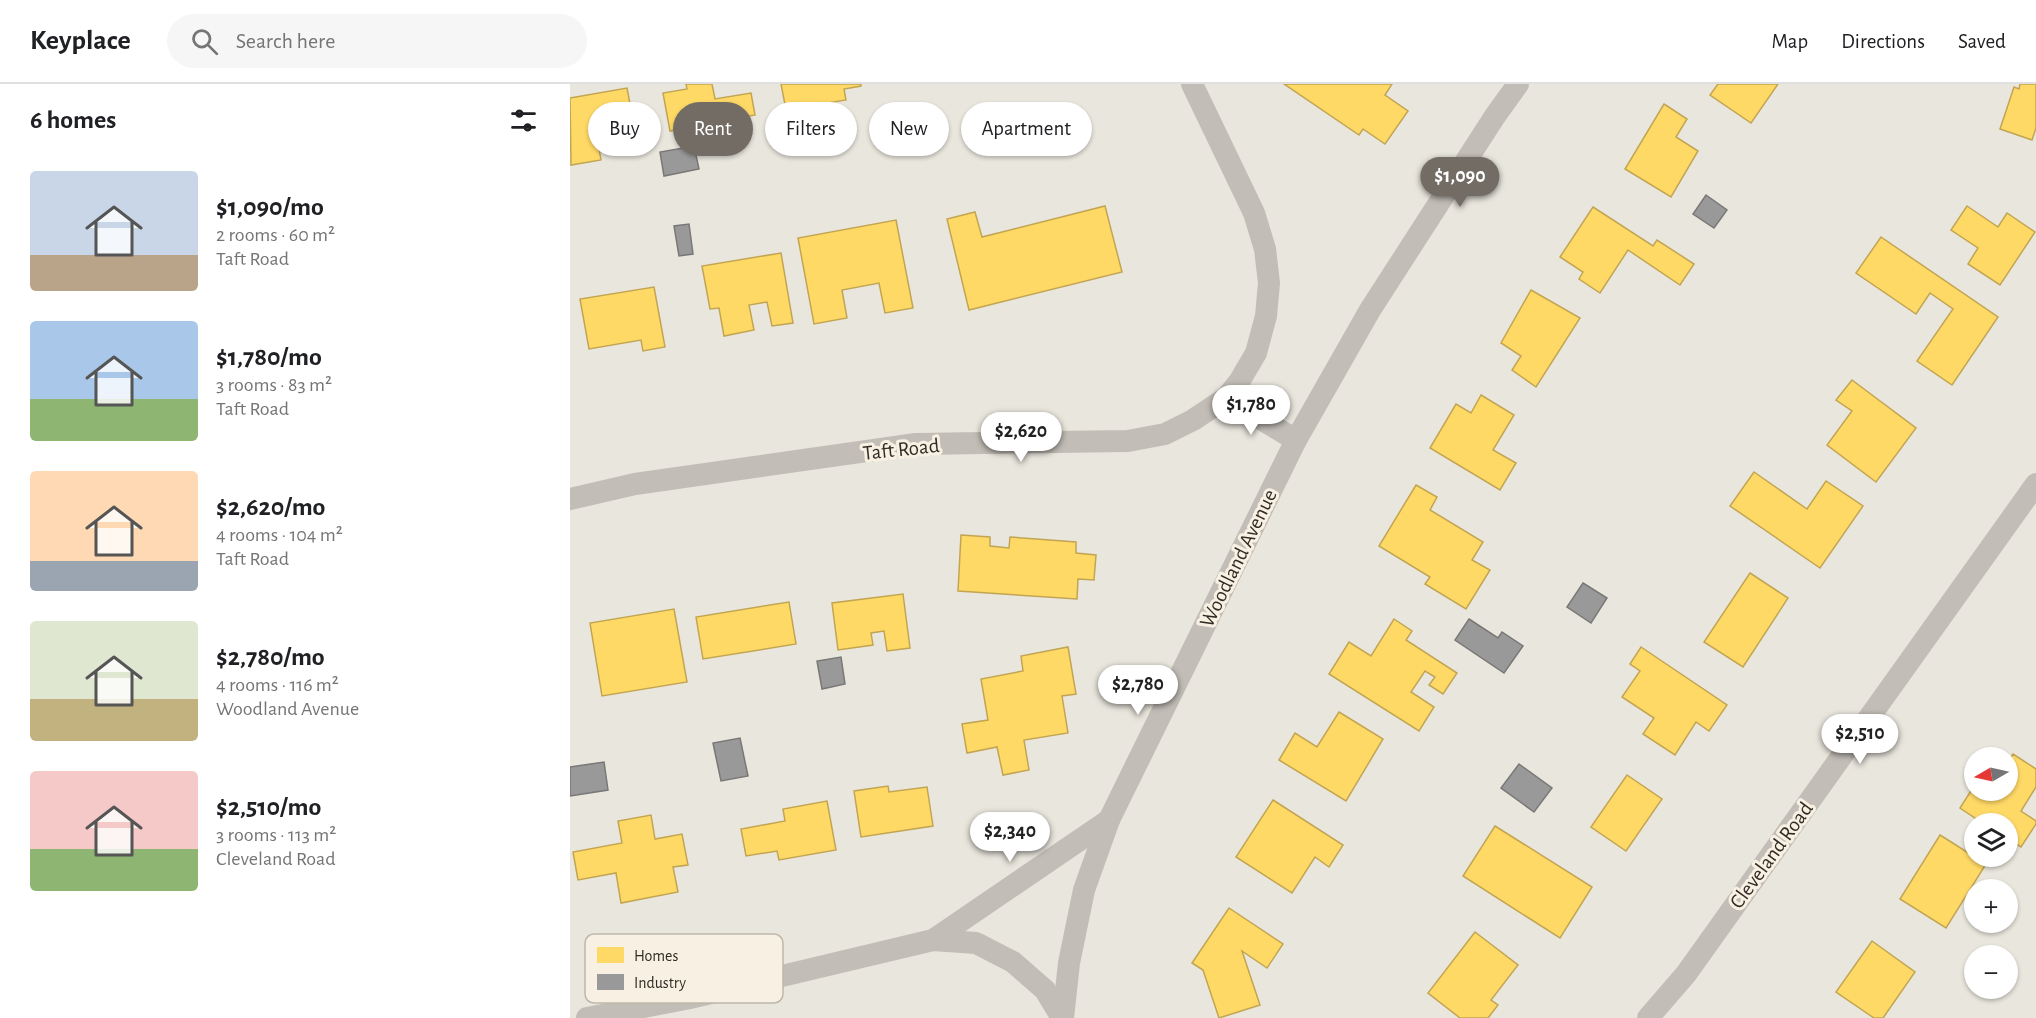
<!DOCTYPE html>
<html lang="en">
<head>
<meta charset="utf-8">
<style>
  body { margin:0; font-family:"Alegreya Sans",sans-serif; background:#f6f6f6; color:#202124; height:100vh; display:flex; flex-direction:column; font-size:22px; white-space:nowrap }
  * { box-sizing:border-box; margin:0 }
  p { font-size:20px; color:#757577 }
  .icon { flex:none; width:33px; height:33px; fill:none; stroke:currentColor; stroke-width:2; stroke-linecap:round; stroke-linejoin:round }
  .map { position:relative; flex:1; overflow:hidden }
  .panel { display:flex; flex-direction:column; background:#fff; width:570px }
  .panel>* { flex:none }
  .guide { position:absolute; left:18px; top:18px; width:570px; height:54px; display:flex; gap:12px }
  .needle { width:39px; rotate:261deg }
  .tools { position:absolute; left:1394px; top:663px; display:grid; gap:12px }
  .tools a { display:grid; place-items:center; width:54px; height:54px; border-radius:50%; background:#fff; box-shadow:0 2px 4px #0004; font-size:30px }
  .price { position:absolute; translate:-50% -51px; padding:0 14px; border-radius:21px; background:#fff; color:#222; font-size:20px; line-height:39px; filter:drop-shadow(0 2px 3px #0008) }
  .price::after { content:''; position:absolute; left:50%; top:36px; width:18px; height:14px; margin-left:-9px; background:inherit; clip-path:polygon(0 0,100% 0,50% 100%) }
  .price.active { background:#726c65; color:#fff }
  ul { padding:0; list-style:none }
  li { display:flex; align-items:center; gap:18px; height:150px; padding:0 30px }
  li span { display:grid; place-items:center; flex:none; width:168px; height:120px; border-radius:6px; color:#555 }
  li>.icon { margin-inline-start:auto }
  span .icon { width:72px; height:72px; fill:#fffc; stroke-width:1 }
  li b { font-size:26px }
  h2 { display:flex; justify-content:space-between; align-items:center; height:72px; padding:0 30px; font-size:26px }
  .pill { padding:0 21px; border-radius:27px; background:#fff; box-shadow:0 2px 4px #0004; font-size:21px; line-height:54px }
  .pill.active { background:#726c65; color:#fff }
  header { display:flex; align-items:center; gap:36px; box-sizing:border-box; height:84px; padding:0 30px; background:#fff; border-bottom:2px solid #e0e0e0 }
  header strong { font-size:28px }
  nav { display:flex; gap:33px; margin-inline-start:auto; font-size:21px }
  .search { width:420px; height:54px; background:#f6f6f6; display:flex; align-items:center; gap:15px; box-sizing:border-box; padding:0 21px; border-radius:33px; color:#757577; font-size:22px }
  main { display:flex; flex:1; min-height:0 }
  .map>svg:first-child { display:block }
</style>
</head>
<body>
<header>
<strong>Keyplace</strong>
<div class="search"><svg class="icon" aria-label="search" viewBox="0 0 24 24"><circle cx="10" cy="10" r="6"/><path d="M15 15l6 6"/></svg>Search here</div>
<nav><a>Map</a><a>Directions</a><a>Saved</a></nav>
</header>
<main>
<section class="panel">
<h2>6 homes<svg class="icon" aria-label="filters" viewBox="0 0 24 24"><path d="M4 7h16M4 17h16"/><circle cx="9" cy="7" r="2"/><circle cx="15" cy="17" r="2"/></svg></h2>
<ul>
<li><span style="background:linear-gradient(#c9d6e8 70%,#b9a48a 0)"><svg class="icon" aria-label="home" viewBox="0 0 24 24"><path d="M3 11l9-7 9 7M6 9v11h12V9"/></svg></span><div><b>$1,090/mo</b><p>2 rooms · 60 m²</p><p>Taft Road</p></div></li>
<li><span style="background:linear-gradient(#a9c7e8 65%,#8fb573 0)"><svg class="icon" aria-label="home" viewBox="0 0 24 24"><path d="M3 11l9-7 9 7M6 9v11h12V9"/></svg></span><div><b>$1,780/mo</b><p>3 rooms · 83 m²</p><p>Taft Road</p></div></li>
<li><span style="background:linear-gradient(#ffd9b3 75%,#9aa5b1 0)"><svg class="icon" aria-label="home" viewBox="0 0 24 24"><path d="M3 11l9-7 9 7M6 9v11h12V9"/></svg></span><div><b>$2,620/mo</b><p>4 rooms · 104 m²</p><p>Taft Road</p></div></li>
<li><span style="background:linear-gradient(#dfe7d0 65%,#c2b280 0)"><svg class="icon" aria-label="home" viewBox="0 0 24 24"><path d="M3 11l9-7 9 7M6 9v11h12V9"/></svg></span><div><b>$2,780/mo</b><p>4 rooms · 116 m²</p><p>Woodland Avenue</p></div></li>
<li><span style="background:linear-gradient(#f6c9c9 65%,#8fb573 0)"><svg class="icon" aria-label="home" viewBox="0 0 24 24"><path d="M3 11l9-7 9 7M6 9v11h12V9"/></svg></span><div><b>$2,510/mo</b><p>3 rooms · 113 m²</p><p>Cleveland Road</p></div></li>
</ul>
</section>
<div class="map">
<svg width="1466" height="934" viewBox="0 0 1466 934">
  <rect width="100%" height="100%" fill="#e9e6dd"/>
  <!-- homes -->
  <g fill="#ffd966" stroke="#c2a552" stroke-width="1.5">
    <path d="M116,0H142L145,15L181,9L185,31L100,47L93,9L117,5Z"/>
    <path d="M211,0H291V2L274,5L276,16L216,26Z"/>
    <path d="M714,0H822L815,11L838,27L815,60L793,45L789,51Z"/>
    <path d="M1148,0H1208L1181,39L1140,11Z"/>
    <path d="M1450,0H1466V44L1462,56L1430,45L1444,3L1449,5Z"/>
    <path d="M57,4L66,52L28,59L31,76L1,81L0,14Z"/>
    <path d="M1094,20L1117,35L1106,53L1128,67L1101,113L1055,85Z"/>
    <path d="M535,122L552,188L399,226L377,135L405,128L412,153Z"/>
    <path d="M1397,122L1428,143L1437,129L1465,148L1430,201L1398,180L1408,164L1381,146Z"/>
    <path d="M1023,123L1083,162L1087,156L1124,180L1110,201L1058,166L1030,209L1009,195L1013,188L990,173Z"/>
    <path d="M326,136L343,224L315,229L309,199L272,206L277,234L244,240L228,154Z"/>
    <path d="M1311,153L1428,233L1382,301L1347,277L1383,225L1360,209L1346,230L1286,189Z"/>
    <path d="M211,169L223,239L202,242L197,218L179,221L184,246L154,252L149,224L140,225L132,182Z"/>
    <path d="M84,203L95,263L73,267L71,256L19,265L10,215Z"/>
    <path d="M961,206L1010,234L966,303L942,286L951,272L931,259Z"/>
    <path d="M1282,296L1346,344L1306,398L1257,361L1282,327L1266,316Z"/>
    <path d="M911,311L944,331L923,366L946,379L930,406L860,364L886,320L901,329Z"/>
    <path d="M1184,388L1237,425L1256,397L1293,422L1250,484L1160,422Z"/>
    <path d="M846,401L867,413L860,426L913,458L902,476L920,486L896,525L855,500L860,493L809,462Z"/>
    <path d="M391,451L420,453V462L439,464L440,453L506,458V469L526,471L524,496L508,495L507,515L388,507Z"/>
    <path d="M1180,489L1218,514L1173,583L1134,558Z"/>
    <path d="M333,510L340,564L317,567L314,547L301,549L303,561L268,566L262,519Z"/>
    <path d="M219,518L226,560L133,575L126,533Z"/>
    <path d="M104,525L117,598L32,612L20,539Z"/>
    <path d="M824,535L842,547L836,556L887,589L873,610L859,601L865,593L855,587L841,608L864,623L849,647L759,590L779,558L801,572Z"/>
    <path d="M498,563L506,610L492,612L498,649L454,656L459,686L433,691L427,663L397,669L392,640L418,636L411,595L453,587L451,572Z"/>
    <path d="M1071,563L1157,621L1139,647L1126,638L1105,671L1073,650L1084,634L1052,613L1070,587L1060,580Z"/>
    <path d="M769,628L813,655L776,717L709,676L725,649L747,663Z"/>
    <path d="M1443,670L1466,685V703L1451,727L1466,737V740L1451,763L1437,754V740H1414L1390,724L1404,702V706H1437V679Z"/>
    <path d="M1057,691L1092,715L1056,767L1021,743Z"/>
    <path d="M318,702L319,708L357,703L363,742L291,753L284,707Z"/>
    <path d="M703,716L773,761L759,783L745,773L722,809L666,773Z"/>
    <path d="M257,717L266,766L209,776L207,767L176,772L171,745L215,737L213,725Z"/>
    <path d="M81,731L85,755L112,750L118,781L103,783L108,808L51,819L46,789L8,796L3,768L52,759L48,737Z"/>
    <path d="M925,742L1022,803L990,854L893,792Z"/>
    <path d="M1370,751L1416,780L1376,844L1330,815Z"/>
    <path d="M659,824L713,860L697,884L672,867L690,921L649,934L633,886L622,879Z"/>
    <path d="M905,848L948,881L921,916L928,921L918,934H890L858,909Z"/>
    <path d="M1302,857L1345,888L1313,934H1304L1266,908Z"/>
  </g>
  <!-- industry -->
  <g fill="#999" stroke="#7a7876" stroke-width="1.5">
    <path d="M124,62L129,85L94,92L90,68Z"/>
    <path d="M1136,111L1157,126L1144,144L1123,130Z"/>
    <path d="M119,140L123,170L109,172L104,142Z"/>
    <path d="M1013,499L1037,514L1021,539L997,523Z"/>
    <path d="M899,535L928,554L932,548L953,562L934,589L885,556Z"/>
    <path d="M271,573L275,600L252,605L247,577Z"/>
    <path d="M170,654L178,692L151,697L143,659Z"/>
    <path d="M34,678L38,706L0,712V683Z"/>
    <path d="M949,680L982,704L964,728L931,704Z"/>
  </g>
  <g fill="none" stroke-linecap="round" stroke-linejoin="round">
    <!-- minor -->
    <g stroke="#c2bdb6" stroke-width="22">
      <path d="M656,314L726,356"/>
      <path d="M0,415L65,400L346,360L558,357L595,350L623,336L656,314L669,298L686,269L696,232L699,199L695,165L684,129L622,0"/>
      <path d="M363,856L539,736"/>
      <path d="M17,934L120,914L363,856L406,859L443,878L475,906L492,934"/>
      <path d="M493,934L499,879L514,806L539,736L726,356L800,226L925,32L948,0"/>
      <path d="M1078,934L1116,890L1466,400"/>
    </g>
  </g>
  <g text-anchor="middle" stroke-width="6" stroke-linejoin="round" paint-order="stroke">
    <!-- street labels -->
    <g font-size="21" fill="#322b25" stroke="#f8f1e3">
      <text transform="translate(331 365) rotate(-6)" y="7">Taft Road</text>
      <text transform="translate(668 474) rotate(-64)" y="7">Woodland Avenue</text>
      <text transform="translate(1201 771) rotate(-54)" y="7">Cleveland Road</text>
    </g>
  </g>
  <!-- legend -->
  <rect x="15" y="850" width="198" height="69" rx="9" fill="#f8f1e3" stroke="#bdb6aa" stroke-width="1.5"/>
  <rect x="27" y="863" width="27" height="16" fill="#ffd966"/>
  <rect x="27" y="890" width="27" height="16" fill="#999"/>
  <g font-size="16" fill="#322b25">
    <text x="64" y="877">Homes</text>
    <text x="64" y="904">Industry</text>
  </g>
</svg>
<div class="tools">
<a><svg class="needle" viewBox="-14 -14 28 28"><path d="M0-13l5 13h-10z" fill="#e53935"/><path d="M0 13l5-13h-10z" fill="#757577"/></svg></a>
<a><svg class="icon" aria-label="layers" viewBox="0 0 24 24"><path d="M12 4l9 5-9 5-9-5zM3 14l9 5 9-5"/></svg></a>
<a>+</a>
<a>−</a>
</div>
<b class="price active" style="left:890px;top:124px">$1,090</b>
<b class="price" style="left:681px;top:352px">$1,780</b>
<b class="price" style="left:451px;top:379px">$2,620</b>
<b class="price" style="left:568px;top:632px">$2,780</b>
<b class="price" style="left:1290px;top:681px">$2,510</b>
<b class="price" style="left:440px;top:779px">$2,340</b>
<div class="guide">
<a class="pill">Buy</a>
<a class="pill active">Rent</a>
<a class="pill">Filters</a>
<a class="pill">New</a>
<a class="pill">Apartment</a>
</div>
</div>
</main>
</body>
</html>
